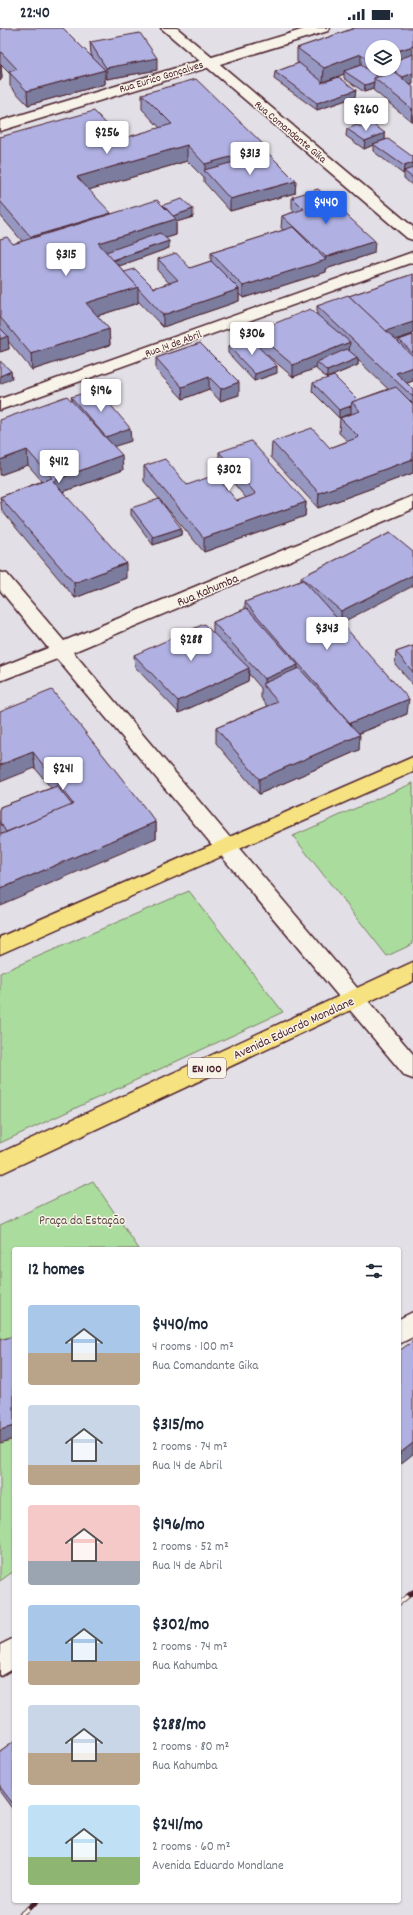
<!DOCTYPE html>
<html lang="en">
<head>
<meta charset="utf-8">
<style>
  body { margin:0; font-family:Dekko,sans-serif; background:#f6f6f7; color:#1f2937; height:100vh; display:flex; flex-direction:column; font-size:15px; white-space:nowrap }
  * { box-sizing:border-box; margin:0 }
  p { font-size:13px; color:#747a83 }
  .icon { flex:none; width:22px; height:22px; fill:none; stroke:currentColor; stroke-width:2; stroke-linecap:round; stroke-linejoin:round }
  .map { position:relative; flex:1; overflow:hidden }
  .drawer { position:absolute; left:12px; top:1219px; width:389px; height:656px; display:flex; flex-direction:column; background:#fff; border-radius:4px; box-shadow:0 1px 3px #0004 }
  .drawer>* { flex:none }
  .buttons { position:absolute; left:365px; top:12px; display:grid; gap:8px }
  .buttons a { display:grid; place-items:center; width:36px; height:36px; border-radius:50%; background:#fff; box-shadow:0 1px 3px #0004; font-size:20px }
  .price { position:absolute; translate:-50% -34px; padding:0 9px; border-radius:4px; background:#fff; color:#222; font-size:13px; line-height:26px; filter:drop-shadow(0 1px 2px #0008) }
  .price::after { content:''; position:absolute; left:50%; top:24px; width:12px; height:9px; margin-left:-6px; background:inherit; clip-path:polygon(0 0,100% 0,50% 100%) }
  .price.on { background:#2563eb; color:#fff }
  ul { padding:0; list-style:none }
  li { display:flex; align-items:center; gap:12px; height:100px; padding:0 16px }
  li span { display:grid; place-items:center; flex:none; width:112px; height:80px; border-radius:4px; color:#555 }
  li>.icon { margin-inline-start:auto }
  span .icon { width:48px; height:48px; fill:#fffc; stroke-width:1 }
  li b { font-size:17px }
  h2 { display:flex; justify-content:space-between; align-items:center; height:48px; padding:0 16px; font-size:17px }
  .status { display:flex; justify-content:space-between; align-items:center; height:28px; padding:0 20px; background:#fff; direction:ltr }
  .status svg { height:11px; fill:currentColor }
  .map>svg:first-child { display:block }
</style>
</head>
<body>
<div class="status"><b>22:40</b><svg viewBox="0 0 49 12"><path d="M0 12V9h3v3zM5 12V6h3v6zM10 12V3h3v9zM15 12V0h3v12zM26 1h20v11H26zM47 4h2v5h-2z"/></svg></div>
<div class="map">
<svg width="413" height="1887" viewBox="0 0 413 1887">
  <rect width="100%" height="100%" fill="#e2dfe6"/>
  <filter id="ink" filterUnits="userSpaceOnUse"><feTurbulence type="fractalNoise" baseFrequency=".025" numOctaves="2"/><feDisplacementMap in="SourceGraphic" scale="8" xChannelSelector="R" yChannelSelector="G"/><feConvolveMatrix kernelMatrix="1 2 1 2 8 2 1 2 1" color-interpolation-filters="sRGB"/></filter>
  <g filter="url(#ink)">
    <!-- green -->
    <g fill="#aadc9e" stroke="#7a7e64">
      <path d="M413,755V916L387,928L293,808Z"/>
      <path d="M189,863L283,984L0,1115V945Z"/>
      <path d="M93,1153L139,1221H14V1543L0,1553V1197Z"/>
    </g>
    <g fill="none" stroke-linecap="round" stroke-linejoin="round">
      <defs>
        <g id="street">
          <path d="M308,0H330L328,3L0,103V93Z"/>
          <path d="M413,224V234L0,382V371Z"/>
          <path d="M413,468V481L73,624L413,1026V1051L405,1048L57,631L0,653V639L48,620L0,562V544L7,546L64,613Z"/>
          <path d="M413,1284V1309L399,1316V1291Z"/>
          <path d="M14,1610V1640L0,1648V1617Z"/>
        </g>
        <path id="secondary" d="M161,0H177L413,199V212L407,210Z"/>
        <g id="primary">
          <path d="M413,729V744L0,926V909Z"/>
          <path d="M413,934V953L0,1146V1125Z"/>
        </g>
      </defs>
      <!-- street casing -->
      <use href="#street" stroke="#4a1f2b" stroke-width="3"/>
      <!-- secondary casing -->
      <use href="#secondary" stroke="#4a1f2b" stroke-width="3"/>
      <!-- primary casing -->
      <use href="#primary" stroke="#4a1f2b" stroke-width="3"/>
      <!-- street -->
      <use href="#street" fill="#f7f3e8" fill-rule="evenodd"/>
      <!-- secondary -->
      <use href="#secondary" fill="#f7f3e8" fill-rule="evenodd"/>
      <!-- primary -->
      <use href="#primary" fill="#f7e281" fill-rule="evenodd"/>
      <defs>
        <g id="rail">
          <path d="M399,1575L413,1564"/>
          <path d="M20,1887L37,1873"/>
        </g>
      </defs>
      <!-- rail casing -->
      <use href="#rail" stroke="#4a1f2b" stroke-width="5"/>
      <!-- rail -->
      <use href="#rail" stroke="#f7f3e8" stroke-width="3.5" stroke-dasharray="11" stroke-linecap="butt"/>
    </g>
    <!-- wall -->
    <g fill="#9798c2" stroke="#4a1f2b" fill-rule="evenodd">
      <path d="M0,0L93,30L91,26L90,14L157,42L107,51L105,49V56L28,77L10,58V46L1,37L2,50L0,53Z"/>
      <path d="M355,0L413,56L411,57L413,93H411L373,62V61L364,64L344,50V46L323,54L355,69L317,82L274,51L275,44L299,35L297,34V20ZM372,19L394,41H372ZM385,41L384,47L378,49L373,45Z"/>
      <path d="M142,66L266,119V125L296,153L295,165L230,183L204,154V150L187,133L88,162L111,186L163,178L193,189L176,194V207L166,210L169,220L119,238L124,244L154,260L169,255L158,243V231L190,240L211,233V225L284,202L281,200L282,188L294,184L292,181V169L374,225L326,241V244L243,270L239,266V273L163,299L138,273V275L97,288L109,301L110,317L32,342L8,313L9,321L0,324V211L13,216L22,213L0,187V109L121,111L160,100L142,81Z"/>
      <path d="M361,99L385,105V112L413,129V158L404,150V145L403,146L373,123V117L364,121L346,108L347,101Z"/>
      <path d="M413,246V306L396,312L398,314L399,312L413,307V353L407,355L413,361V445L318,480L271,429L272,414L330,420L348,413L339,405L340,390L351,387V385L339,390L312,363L313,355L358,372L388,361L358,332V337L327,350L316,341V340L293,349L266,326L277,345L254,353L228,325V318L254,314V304L317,287V278L349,268Z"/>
      <path d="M200,315L239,367L220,373L209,361L183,371L156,342V330Z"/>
      <path d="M71,369L131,413L114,418L123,442L63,464L126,550L75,570L2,483L0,469L42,453L28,437L0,447L72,372Z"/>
      <path d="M219,424L306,474L305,488L204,524L144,453V438L187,457L237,473L246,470L219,438Z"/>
      <path d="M131,480L181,500V507L153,517L131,487Z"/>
      <path d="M390,505L341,595L407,686L358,706L359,722L259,766L216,715V700L268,678L261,670V660L249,646L248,653L179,685L135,639L134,627L213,605V594L245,581V574L301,553V549Z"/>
      <path d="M413,618V657L395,636L396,624Z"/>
      <path d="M0,683L156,794V810L1,806L0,804V779L51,760L35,740Z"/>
      <path d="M14,1713V1783L0,1764V1723Z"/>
    </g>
    <!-- shaded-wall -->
    <g fill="#7b7c9e" stroke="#4a1f2b">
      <path d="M413,18V31L394,38V24Z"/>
      <path d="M361,26V40L344,43V46L323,54L324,40Z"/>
      <path d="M157,30V42L107,51L106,40Z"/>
      <path d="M372,32V41H385L369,47L370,33Z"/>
      <path d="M1,36L2,50L0,53V37Z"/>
      <path d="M105,42V56L28,77L27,63Z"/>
      <path d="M413,45V56L402,60L403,49Z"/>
      <path d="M374,54L373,61L364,64L365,57Z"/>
      <path d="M356,62L355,69L317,82V75Z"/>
      <path d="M412,81H413V93H411Z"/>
      <path d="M385,105V112L373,116V117L364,121L365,113Z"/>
      <path d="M187,117V133L78,165L77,149Z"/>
      <path d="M266,119V134L205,144V136Z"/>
      <path d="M413,135V142L404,143V145L403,146L404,138Z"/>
      <path d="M296,153L295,165L230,183V171Z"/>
      <path d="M193,181V189L176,194V207L105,229L98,215L173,192V188Z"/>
      <path d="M111,185V201L32,224L31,209Z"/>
      <path d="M169,213V220L111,241L110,234Z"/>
      <path d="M375,213L374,225L326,241V244L243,270V258L325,232L326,229Z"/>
      <path d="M138,259V275L87,291L86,275Z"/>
      <path d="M239,261V273L163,299V287Z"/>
      <path d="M413,294V306L384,316L385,303Z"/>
      <path d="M109,301L110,317L32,342L31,326Z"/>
      <path d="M8,308L9,321L0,324V311Z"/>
      <path d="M350,314L349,326L317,334L316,340L293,349V337Z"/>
      <path d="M358,330V337L327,350V343Z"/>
      <path d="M277,338V345L254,353L255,346Z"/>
      <path d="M413,339V353L401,357L396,345Z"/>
      <path d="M11,343L12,350L0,356V348Z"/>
      <path d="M209,349V361L183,371L182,359Z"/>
      <path d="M239,354V367L220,373L221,361Z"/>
      <path d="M351,378V385L339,390V382Z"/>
      <path d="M130,400L131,413L106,421L105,409Z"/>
      <path d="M27,422L28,437L0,447V432Z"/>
      <path d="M122,427L123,442L54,467L53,453Z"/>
      <path d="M413,431V445L318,480L319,465Z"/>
      <path d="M306,474L305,488L204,524V510Z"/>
      <path d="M181,500V507L153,517V509Z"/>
      <path d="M126,535V550L75,570L74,555Z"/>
      <path d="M413,547V558L341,595V583Z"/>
      <path d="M298,637V649L264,659V651Z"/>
      <path d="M249,640L248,653L179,685L178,673Z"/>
      <path d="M409,671L407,686L349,709L350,695Z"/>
      <path d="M360,707L359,722L259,766V751Z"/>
      <path d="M33,724L35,740L0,754V737Z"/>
      <path d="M156,794V810L0,877V861Z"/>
      <path d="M14,1398V1411L0,1415V1402Z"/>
      <path d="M413,1415V1426L399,1437V1426Z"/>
    </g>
    <!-- building -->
    <g fill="#b0b1e2" stroke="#4a1f2b">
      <path d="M0,0H63L105,42L27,63L9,44L17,41L0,23Z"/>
      <path d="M355,0H413V18L394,24V19H372V32L370,33L361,26L324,40L297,20Z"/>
      <path d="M140,5L157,30L106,40L90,14Z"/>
      <path d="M413,26V45L403,49L392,41H394V33Z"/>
      <path d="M299,35L323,54L321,55L339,49L356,62L317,75L275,44Z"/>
      <path d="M361,37L378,49L374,50V54L365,57L344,43Z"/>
      <path d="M394,44L413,59V81H412L374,50Z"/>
      <path d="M196,51L266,119L205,136L187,117L77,149L111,185L31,209L0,173V109L94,83L121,111L172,96L142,66Z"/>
      <path d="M371,95L385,105L365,113L347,101L357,97L361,99Z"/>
      <path d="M388,111L413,129V135L404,138L373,116Z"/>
      <path d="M268,125L296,153L230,171L204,142Z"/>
      <path d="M413,140V150L404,143Z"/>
      <path d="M318,161L375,213L326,229L282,188L304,181L292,169Z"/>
      <path d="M182,171L193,181L173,188L163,177Z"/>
      <path d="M157,172L176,191L98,215L138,259L86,275L109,301L31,326L0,289V211L7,209L13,216Z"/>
      <path d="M293,199L326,232L243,258L211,225Z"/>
      <path d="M160,205L169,213L113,232L106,224Z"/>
      <path d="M176,225L190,240L211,233L239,261L163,287L138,260V259L124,244L135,241L154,260L178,252L158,231Z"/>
      <path d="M413,246V294L386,303L349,268Z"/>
      <path d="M348,267L413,328V339L396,345L413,361V369L317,278Z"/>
      <path d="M310,281L350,314L293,337L254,304Z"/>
      <path d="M0,300L8,308L0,311Z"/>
      <path d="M413,307V325L399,312Z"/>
      <path d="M250,310L277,338L255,346L228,318Z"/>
      <path d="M200,315L239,354L221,361L209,349L182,359L156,330Z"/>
      <path d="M347,321L358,330L327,343L317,334Z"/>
      <path d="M0,333L11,343L0,348Z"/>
      <path d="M334,348L358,372L352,374L351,378L339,382L313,355Z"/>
      <path d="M396,359L413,376V431L319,465L272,414L312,400L330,420L359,409L340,390L360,383L352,374Z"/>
      <path d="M97,361L130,400L106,409L71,369Z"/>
      <path d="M67,368L122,427L53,453L126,535L74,555L0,469L52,450L27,422L0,432V392Z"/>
      <path d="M251,413L306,474L204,510L144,438L165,431L187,457L215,447L237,473L256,466L219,424Z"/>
      <path d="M159,471L181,500L153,509L131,480Z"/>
      <path d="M390,505L413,524V547L341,583L301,549Z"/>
      <path d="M303,552L409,671L350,695L245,574Z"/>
      <path d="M247,580L298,637L264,651L213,594Z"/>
      <path d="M204,596L249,640L178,673L134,627Z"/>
      <path d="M413,618V644L396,624Z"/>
      <path d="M299,640L360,707L259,751L216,700L278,674L262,656Z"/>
      <path d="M52,662L156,794L0,861V807L73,776L33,724L0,737V683Z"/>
      <path d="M57,758L72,777L6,804L0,794V779Z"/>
      <path d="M14,1308V1398L0,1402V1312Z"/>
      <path d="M413,1313V1415L399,1426V1323Z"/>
      <path d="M14,1713V1777L0,1759V1723Z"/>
    </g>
  </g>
  <g text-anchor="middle" stroke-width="3" stroke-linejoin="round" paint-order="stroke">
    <!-- far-street labels -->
    <g font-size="11" fill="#4a1f2b" stroke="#f7f3e8">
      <text transform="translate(161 48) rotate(-17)" y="4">Rua Eurico Gonçalves</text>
      <text transform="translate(291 103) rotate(40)" y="4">Rua Comandante Gika</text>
      <text transform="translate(173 315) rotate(-20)" y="4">Rua 14 de Abril</text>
    </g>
    <!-- shield labels -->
    <rect fill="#f7f3e8" stroke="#7e5f64" stroke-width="1" x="188" y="1030" width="38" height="20" rx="3"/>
    <g font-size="12" font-weight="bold" fill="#4a1f2b">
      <text x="207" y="1044">EN 100</text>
    </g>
    <!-- street labels -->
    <g font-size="13" fill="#4a1f2b" stroke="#f7f3e8">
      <text transform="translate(207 561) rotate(-23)" y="5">Rua Kahumba</text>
      <text transform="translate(293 999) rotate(-25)" y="5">Avenida Eduardo Mondlane</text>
    </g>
    <!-- park labels -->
    <g font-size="13" fill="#624e48" stroke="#f7f3e8">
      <text x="82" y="1196">Praça da Estação</text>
    </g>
  </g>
</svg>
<div class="buttons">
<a><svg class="icon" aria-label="layers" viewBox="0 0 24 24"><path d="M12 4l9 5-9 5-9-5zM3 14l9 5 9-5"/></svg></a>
</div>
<b class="price" style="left:366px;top:104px">$260</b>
<b class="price" style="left:107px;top:127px">$256</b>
<b class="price" style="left:250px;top:148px">$313</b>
<b class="price on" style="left:326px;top:197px">$440</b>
<b class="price" style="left:66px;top:249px">$315</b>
<b class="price" style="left:252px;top:328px">$306</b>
<b class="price" style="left:101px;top:385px">$196</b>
<b class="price" style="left:59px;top:456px">$412</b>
<b class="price" style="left:229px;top:464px">$302</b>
<b class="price" style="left:327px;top:623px">$343</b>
<b class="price" style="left:191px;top:634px">$288</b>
<b class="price" style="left:63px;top:763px">$241</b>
<section class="drawer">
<h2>12 homes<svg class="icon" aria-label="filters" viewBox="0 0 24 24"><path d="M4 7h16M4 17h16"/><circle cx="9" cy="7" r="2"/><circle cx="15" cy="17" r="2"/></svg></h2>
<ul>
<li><span style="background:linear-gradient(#a9c7e8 60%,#b9a48a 0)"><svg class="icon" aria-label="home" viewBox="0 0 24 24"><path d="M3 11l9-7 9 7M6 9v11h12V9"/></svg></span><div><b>$440/mo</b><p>4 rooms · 100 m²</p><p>Rua Comandante Gika</p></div></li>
<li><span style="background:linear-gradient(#c9d6e8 75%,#b9a48a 0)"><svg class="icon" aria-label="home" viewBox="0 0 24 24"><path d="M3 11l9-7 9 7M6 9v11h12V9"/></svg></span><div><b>$315/mo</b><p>2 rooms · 74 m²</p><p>Rua 14 de Abril</p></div></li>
<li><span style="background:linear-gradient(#f6c9c9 70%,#9aa5b1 0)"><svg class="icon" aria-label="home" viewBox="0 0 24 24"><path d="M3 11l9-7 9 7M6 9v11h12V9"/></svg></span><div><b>$196/mo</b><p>2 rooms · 52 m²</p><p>Rua 14 de Abril</p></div></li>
<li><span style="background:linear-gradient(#a9c7e8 70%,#b9a48a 0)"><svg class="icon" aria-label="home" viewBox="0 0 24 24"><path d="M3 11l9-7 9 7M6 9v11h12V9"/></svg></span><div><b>$302/mo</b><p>2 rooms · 74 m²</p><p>Rua Kahumba</p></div></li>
<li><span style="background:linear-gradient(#c9d6e8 60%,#b9a48a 0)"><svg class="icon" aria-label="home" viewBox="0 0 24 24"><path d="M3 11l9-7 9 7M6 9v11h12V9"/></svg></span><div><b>$288/mo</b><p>2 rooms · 80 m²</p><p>Rua Kahumba</p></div></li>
<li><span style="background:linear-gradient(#bfe0f5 65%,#8fb573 0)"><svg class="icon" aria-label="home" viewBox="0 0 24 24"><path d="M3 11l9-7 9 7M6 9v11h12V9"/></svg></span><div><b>$241/mo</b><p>2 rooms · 60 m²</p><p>Avenida Eduardo Mondlane</p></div></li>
</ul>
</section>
</div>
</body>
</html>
